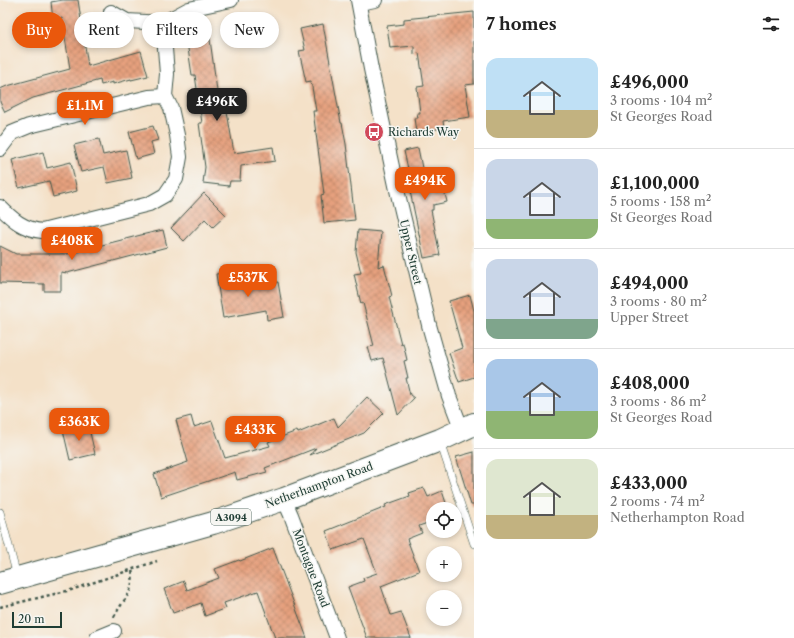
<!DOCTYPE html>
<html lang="en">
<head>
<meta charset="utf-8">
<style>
  body { margin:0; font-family:"Libre Caslon Text",serif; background:#f2f2f2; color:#222; height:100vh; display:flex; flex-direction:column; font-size:15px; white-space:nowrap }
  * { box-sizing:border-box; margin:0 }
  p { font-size:13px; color:#767676 }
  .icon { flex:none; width:22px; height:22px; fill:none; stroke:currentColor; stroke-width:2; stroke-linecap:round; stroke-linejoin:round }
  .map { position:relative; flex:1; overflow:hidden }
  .sheet { display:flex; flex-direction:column; background:#fff; width:320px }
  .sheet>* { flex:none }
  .hud { position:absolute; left:12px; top:12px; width:380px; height:36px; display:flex; gap:8px }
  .fabs { position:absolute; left:426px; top:502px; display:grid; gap:8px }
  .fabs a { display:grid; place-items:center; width:36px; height:36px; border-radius:50%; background:#fff; box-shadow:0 2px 6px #0003; font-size:20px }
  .scale { position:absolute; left:12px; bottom:10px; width:50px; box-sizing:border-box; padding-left:4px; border:2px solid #1f3d34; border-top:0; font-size:11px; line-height:14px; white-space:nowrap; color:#1f3d34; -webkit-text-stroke:3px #f6f6f2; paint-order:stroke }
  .price { position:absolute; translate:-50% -34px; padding:0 9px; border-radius:8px; background:#ea580c; color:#fff; font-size:13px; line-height:26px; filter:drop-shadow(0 1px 2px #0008) }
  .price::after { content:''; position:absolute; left:50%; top:24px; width:12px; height:9px; margin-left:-6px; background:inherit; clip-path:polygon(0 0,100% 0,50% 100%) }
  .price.on { background:#222; color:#fff }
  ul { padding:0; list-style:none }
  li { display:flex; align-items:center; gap:12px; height:100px; padding:0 12px }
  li+li { border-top:1px solid #e0e0e0 }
  li span { display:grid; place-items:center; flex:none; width:112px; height:80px; border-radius:12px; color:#555 }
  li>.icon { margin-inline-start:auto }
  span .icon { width:48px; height:48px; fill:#fffc; stroke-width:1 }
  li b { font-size:17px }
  h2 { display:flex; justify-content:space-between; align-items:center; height:48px; padding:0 12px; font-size:17px }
  .chip { padding:0 14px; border-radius:18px; background:#fff; box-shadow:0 2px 6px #0003; font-size:14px; line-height:36px }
  .chip.on { background:#ea580c; color:#fff }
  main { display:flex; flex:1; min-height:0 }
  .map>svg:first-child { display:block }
</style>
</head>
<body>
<main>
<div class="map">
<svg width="474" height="638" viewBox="0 0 474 638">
  <defs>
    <pattern id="building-cross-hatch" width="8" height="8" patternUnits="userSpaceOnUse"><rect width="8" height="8" fill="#e6a07e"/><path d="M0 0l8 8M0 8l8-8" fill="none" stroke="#ba8468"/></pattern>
  </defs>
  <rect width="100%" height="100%" fill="#f6f6f2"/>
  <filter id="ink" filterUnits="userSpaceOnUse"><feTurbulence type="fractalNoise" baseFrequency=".025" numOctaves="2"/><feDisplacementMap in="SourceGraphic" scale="8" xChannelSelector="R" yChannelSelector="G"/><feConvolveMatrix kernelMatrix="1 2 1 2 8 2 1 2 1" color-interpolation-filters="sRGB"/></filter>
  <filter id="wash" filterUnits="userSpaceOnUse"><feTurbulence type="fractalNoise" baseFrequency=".012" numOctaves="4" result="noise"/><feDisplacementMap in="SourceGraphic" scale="16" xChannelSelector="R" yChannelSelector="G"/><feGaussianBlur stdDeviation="0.9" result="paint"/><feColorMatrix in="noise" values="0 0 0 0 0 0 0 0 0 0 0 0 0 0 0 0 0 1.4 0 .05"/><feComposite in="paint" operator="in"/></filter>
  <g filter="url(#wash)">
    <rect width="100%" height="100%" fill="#f4e1c8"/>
    <g id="blocks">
      <!-- building -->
      <g fill="url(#building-cross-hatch)">
        <path d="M63,0H78L88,66L141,51L148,76L131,80V79L113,84V82L101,85L100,80L33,98L5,112L0,102V89L7,86L70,69L62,18L53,20L51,2Z"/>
        <path d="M474,12V84L465,85L470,117L443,121L444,128L416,132L414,118H418L417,113H420L417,87L424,86L419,53L414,54V46L390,48L387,26L404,24V19Z"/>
        <path d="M323,24L341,123H342L346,144L355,220L324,223L321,195L324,194L313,111H316L311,81L306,82L299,51L305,50L300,29Z"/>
        <path d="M209,32L220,113L227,112L234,153L273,147L275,161L241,166L240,181H230L229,186L203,183L205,167L199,123H202L195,75H192L187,42H191L190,35Z"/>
        <path d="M153,126L158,140L151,142L154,154L136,159L129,132Z"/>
        <path d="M99,139L103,155L126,150L132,178L108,183L104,167L81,172L74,145Z"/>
        <path d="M418,148L423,173L439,169L447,202L433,205V210H431L440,255L424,258L410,191H413L404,151Z"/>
        <path d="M43,152L47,168L71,162L77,191L53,197L49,181L19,188L12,160Z"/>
        <path d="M204,193L226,215L213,227L205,219L184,241L171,228Z"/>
        <path d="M163,230L167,247L67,273L61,272V291H44V284L0,283V246L16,254H67L141,235Z"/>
        <path d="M358,230L381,232L378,267L384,265L392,296L389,297L401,344L403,343L407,360L404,361L408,378H406L410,395L414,398L398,415L383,358L372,361L368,347L374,346L363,303L361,304L354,274L361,273L356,252Z"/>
        <path d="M237,271L240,288L278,282L284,317L267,320L266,310L223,318L216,274Z"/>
        <path d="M470,295L474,311V377L459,382L449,353L462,348L449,301Z"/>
        <path d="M367,397L384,413L364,433L310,455L316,448L265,468L267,472L237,480L235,472L161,497L154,474L188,462L176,420L191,416L194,427L212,421L225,458L270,446L268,442L297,431L298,433L334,418L338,427Z"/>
        <path d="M88,424L95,454L70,460L63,430Z"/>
        <path d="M474,452V505H471L456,457Z"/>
        <path d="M424,488L428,497L442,491L448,509H433V521L419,526L422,533L407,539L419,571L381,586L391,615L401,612L411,638H367L348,587L364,581L363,578L377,573L364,539L333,550L326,531L386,507L385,505L410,496L409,493Z"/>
        <path d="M273,548L307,638H275L258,591L224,603L226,608L205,616L201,603L173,613L164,589L184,581L187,590L219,578L215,569L239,560L240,561Z"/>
      </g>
    </g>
  </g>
  <g filter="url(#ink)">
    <use href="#blocks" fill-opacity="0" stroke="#3f564a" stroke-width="1"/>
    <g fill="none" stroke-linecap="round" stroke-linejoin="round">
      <defs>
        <g id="lane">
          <path d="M440,442L474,544"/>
          <path d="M0,512L17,576"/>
        </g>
        <g id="street">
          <path d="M358,0L371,69L397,190L429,325L449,396L462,430"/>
          <path d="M359,3L375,0"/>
          <path d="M111,12L127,21L163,23L189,9L231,0"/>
          <path d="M0,149L12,133L29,126L149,97L165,96"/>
          <path d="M0,207C13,220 23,229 42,231L149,204L165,195L176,179L180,157L177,135L171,108L165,96L167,74L163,23"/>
          <path d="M284,499L291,515L337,638"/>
          <path d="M97,638L114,631"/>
        </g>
        <path id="primary" d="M0,583L213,523L284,499L440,440L474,424"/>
      </defs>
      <!-- lane casing -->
      <use href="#lane" stroke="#3f564a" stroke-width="8"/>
      <!-- street casing -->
      <use href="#street" stroke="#3f564a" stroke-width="16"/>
      <!-- primary casing -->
      <use href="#primary" stroke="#3f564a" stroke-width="24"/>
      <!-- path -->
      <g stroke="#3f564a" stroke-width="2.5" stroke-dasharray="3 3" stroke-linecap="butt">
        <path d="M0,607L71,590L157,561"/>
        <path d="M114,617C125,596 135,593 132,568"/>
      </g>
      <!-- lane -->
      <use href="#lane" stroke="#fff" stroke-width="7"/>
      <!-- street -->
      <use href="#street" stroke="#fff" stroke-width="14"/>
      <!-- primary -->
      <use href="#primary" stroke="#fff" stroke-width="22"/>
    </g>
  </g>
  <!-- icons -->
  <defs>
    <symbol id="bus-disc" viewBox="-11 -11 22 22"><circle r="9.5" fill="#d1495b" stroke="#f6f6f2"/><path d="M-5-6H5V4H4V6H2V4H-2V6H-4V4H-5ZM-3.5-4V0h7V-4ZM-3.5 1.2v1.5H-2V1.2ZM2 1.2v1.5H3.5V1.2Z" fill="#fff"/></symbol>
  </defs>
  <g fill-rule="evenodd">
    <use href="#bus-disc" x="363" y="121" width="22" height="22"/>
  </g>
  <g text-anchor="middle" stroke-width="3" stroke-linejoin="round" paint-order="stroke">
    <!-- shield labels -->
    <rect fill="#f6f6f2" stroke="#60746d" stroke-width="1" x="211" y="509" width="40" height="16" rx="3"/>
    <g font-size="10" font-weight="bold" fill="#1f3d34">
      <text x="231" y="521">A3094</text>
    </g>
    <!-- poi labels -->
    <g font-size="11" fill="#1f3d34" stroke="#f6f6f2" text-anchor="start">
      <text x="388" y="136">Richards Way</text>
    </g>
    <!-- street labels -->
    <g font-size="11" fill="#1f3d34" stroke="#f6f6f2">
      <text transform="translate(411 252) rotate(77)" y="4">Upper Street</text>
      <text transform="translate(319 485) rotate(-20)" y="4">Netherhampton Road</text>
      <text transform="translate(311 568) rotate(69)" y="4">Montague Road</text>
    </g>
  </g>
</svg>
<div class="fabs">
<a><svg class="icon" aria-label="locate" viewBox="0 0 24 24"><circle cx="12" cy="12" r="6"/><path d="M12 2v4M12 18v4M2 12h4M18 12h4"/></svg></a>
<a>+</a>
<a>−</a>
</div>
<div class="scale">20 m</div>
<b class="price on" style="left:217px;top:122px">£496K</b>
<b class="price" style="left:85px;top:126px">£1.1M</b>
<b class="price" style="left:425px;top:201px">£494K</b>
<b class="price" style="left:72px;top:261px">£408K</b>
<b class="price" style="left:248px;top:298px">£537K</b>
<b class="price" style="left:79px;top:442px">£363K</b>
<b class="price" style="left:255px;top:450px">£433K</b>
<div class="hud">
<a class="chip on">Buy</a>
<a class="chip">Rent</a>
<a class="chip">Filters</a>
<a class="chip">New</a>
</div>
</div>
<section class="sheet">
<h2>7 homes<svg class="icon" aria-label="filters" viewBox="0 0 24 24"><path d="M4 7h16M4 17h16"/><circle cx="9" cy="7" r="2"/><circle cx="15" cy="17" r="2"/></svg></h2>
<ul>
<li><span style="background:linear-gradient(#bfe0f5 65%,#c2b280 0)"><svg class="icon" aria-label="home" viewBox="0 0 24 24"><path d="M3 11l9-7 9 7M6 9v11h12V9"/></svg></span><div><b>£496,000</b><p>3 rooms · 104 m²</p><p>St Georges Road</p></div></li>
<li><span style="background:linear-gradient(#c9d6e8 75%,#8fb573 0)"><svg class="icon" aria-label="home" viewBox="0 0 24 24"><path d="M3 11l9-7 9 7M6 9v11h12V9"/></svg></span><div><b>£1,100,000</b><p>5 rooms · 158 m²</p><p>St Georges Road</p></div></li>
<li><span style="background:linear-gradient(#c9d6e8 75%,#7fa58c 0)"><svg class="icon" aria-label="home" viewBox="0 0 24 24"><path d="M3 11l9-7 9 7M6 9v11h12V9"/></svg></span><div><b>£494,000</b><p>3 rooms · 80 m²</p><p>Upper Street</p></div></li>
<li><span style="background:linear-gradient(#a9c7e8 65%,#8fb573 0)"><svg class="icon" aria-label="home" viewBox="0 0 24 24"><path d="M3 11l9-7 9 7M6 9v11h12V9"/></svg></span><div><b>£408,000</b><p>3 rooms · 86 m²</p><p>St Georges Road</p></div></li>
<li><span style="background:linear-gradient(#dfe7d0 70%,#c2b280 0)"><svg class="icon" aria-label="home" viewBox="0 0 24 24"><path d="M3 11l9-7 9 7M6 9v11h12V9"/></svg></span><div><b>£433,000</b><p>2 rooms · 74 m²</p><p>Netherhampton Road</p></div></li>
</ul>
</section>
</main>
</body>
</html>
